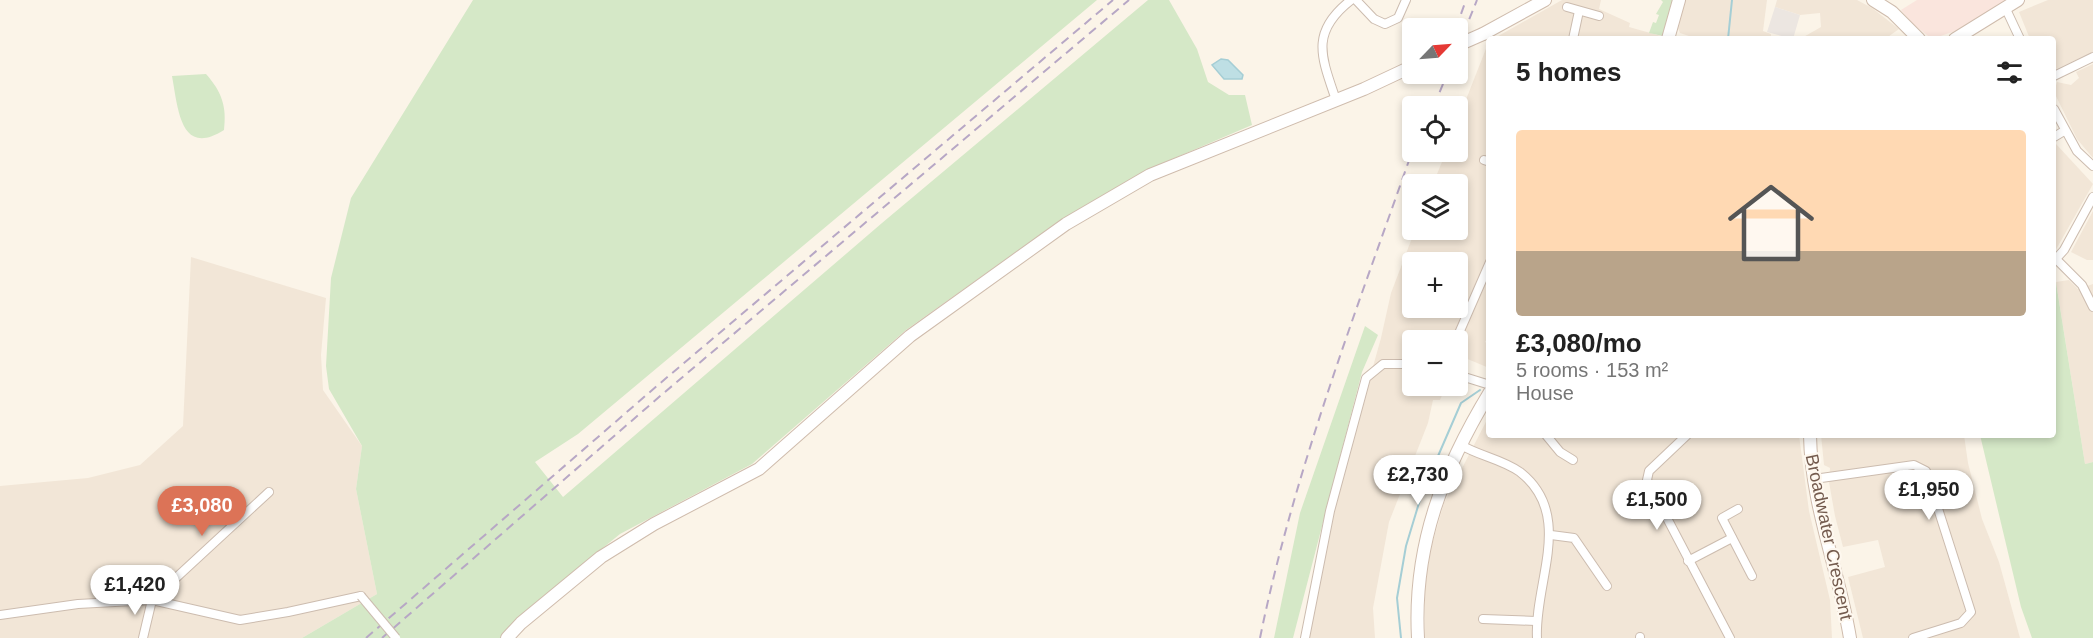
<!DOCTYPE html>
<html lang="en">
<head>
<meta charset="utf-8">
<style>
  body { margin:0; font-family:Arial,sans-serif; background:#f2f2f2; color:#222; height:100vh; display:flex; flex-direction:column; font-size:22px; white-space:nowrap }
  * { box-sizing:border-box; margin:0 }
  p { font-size:20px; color:#767676 }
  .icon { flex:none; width:33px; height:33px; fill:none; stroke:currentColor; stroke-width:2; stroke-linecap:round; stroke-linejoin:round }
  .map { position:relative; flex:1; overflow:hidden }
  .sheet { position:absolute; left:1486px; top:36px; width:570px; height:402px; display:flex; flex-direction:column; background:#fff; border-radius:6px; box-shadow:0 3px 9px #0003 }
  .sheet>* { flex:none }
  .needle { width:39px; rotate:65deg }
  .controls { position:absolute; left:1402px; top:18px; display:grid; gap:12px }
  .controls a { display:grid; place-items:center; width:66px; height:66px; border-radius:6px; background:#fff; box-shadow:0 3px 9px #0003; font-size:30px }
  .price { position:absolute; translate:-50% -51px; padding:0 14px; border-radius:21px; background:#fff; color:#222; font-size:20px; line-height:39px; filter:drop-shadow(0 2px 3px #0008) }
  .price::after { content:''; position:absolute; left:50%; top:36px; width:18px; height:14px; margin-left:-9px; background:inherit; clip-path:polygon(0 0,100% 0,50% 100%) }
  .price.selected { background:#dc7357; color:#fff }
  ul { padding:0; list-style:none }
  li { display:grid; align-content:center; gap:12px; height:318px; padding:0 30px }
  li+li { border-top:2px solid #e0e0e0 }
  li span { display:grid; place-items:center; height:186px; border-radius:6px; color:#555 }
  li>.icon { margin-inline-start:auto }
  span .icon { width:108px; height:108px; fill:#fffc; stroke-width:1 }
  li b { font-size:26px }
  h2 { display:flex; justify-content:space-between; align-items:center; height:72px; padding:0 30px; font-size:26px }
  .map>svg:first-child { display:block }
</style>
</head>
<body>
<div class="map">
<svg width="2093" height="638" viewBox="0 0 2093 638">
  <rect width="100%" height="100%" fill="#fbf4e8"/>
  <!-- residential -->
  <g fill="#f2e6d7" fill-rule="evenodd">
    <path d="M1562,0H1601L1599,9L1630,23L1629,27L1661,36L1660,39H1493Z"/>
    <path d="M1684,0H1767L1763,31L1771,34V39H1698L1680,33L1677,26Z"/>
    <path d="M1777,0H1857L1872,8L1899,29L1885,39H1800L1821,27L1820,13L1800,15L1775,7Z"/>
    <path d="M2048,0H2093V52L2054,70V39H2030L2019,12Z"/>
    <path d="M1489,41L1490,334L1485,342L1489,344V368L1458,355V340H1413V386H1446L1440,400H1433L1428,423L1389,522L1373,608L1375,638H1306L1334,506L1381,338L1391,293L1415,230H1458V184H1433L1446,152H1458V120ZM1413,262H1458V308H1413Z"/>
    <path d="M2093,64V158L2077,139L2054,92L2057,82L2071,85L2079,78L2076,72Z"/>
    <path d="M2056,144L2093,184L2054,253V146Z"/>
    <path d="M2093,211V260H2087L2071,252Z"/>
    <path d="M191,257L326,298L321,355L323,390L362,446L356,489L377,594L302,638H0V486L88,478L140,465L183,426Z"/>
    <path d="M2069,280L2078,289L2093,284V462L2085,464L2056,282Z"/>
    <path d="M1489,416L1490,435H1799L1809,511L1830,600L1832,638H1425V585L1431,548L1444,503Z"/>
    <path d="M1821,435H1964L1968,463L1982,519L1999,562L2020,638H1863L1848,577L1885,567L1878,540L1843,547L1835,516L1829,482L1830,468L1824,465Z"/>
  </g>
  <!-- commercial -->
  <path fill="#fae5dd" d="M1917,0H2007L1955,31L1932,39L1913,24L1901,10Z"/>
  <!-- industrial -->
  <path fill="#ece6e1" d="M1775,7L1800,15L1793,39L1767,32Z"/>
  <!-- green -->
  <g fill="#d5e8c7">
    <path d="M473,0H1097L578,434L535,462L563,497L882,223L1148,0H1169L1197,49L1208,82L1229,95H1245L1252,125L1149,169L1064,218L906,330L752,464L620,534L534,604L500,638H302L377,594L356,489L362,446L329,389L326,366L331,278L351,198Z"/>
    <path d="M1661,0H1676L1668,37L1649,33L1653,22L1656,23L1659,15L1656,14L1663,2Z"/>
    <path d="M206,74C222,92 227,107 224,130C180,158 178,108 172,76Z"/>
    <path d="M2054,270L2085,464L2093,462V638H2032L2021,607L1980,435H2054Z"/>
    <path d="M1365,326L1378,335L1362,372L1293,638H1274L1300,513Z"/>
  </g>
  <!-- water -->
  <path fill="#bedfe4" stroke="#a5ced5" stroke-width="1.5" d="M1221,59L1228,60L1243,75L1242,79H1224L1212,65Z"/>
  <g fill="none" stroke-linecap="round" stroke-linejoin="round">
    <!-- stream -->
    <g stroke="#a5ced5" stroke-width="2">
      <path d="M1728,39L1732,0"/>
      <path d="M1401,638L1397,598L1406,546L1422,493L1461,403L1480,390"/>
    </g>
    <defs>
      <g id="street">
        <path d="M1356,0L1374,19L1385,24L1398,18L1406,0"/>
        <path d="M1567,7L1599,16"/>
        <path d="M2005,7L2020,39"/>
        <path d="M1573,39L1579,11"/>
        <path d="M2054,76L2093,57"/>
        <path d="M1336,100C1321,56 1310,32 1351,0"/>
        <path d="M2054,109L2077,151L2093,166"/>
        <path d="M2054,137L2064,131"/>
        <path d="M1484,160L1490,162"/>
        <path d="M2056,259L2082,285L2093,307"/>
        <path d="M2054,261L2064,250L2093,197"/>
        <path d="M1456,340L1490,262"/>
        <path d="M1458,375L1490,385"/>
        <path d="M1546,435L1560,452L1573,460"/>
        <path d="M1687,435L1649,471L1647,480L1730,638"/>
        <path d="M1461,445C1479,456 1502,459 1520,472C1575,515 1534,582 1537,638"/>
        <path d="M1814,479L1914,465L1926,471L1971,612L1961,623L1913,638"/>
        <path d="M1738,509L1722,518L1752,576"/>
        <path d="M1551,535L1574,538L1607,586"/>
        <path d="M1688,561L1732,538"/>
        <path d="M0,615L78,604L152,600L240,620L288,612L361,596"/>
        <path d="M1483,619L1536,621"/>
        <path d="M1640,637V638"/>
        <path d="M143,638L152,600L269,492"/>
        <path d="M1305,638L1330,511L1366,378L1383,364H1413"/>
      </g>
      <g id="secondary">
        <path d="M1873,0L1892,12L1919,39"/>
        <path d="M1483,34L1545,0"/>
        <path d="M1668,39L1679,0"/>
        <path d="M1955,39L2018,0"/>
        <path d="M1810,435C1811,505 1839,570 1850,638"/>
        <path d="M507,638L521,623L601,557L654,524L759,469L910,336L1066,224L1150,175L1364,89L1413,66"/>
        <path d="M1418,638C1413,546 1443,469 1490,392"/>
      </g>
    </defs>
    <!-- street casing -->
    <use href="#street" stroke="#ccbcaf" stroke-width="10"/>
    <!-- secondary casing -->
    <use href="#secondary" stroke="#cfbcad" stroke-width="14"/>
    <!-- street -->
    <use href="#street" stroke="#fff" stroke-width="8"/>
    <!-- secondary -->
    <use href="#secondary" stroke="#fff" stroke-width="12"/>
    <!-- rail -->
    <g stroke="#b7a7c5" stroke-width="2" stroke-dasharray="9 6" stroke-linecap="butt">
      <path d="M1456,28L1466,0"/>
      <path d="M1458,47L1477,0"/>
      <path d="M1434,106L1447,74"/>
      <path d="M366,638L658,385L1113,0"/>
      <path d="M382,638L659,397L1129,0"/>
      <path d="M1260,638C1294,471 1357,309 1413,149"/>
    </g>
    <defs>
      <path id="street-bridge" d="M361,596L396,638"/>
      <path id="secondary-bridge" d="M1458,45L1483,34"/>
    </defs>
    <!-- street-bridge casing -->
    <use href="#street-bridge" stroke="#ccbcaf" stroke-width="10" stroke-linecap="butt"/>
    <!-- secondary-bridge casing -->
    <use href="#secondary-bridge" stroke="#cfbcad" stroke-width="14" stroke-linecap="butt"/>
    <!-- street-bridge -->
    <use href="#street-bridge" stroke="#fff" stroke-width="8"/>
    <!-- secondary-bridge -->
    <use href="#secondary-bridge" stroke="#fff" stroke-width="12"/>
  </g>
  <g text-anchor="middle" stroke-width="4.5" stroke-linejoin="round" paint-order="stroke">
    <!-- street labels -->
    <g font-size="18" fill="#745b4e" stroke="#fef8ef">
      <text transform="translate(1829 537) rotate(78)" y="6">Broadwater Crescent</text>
    </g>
  </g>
</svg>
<div class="controls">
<a><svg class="needle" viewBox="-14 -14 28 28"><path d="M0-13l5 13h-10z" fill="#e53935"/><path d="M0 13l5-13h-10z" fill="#767676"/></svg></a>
<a><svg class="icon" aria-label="locate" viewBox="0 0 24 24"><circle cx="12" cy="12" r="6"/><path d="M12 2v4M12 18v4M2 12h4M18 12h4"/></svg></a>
<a><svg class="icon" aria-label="layers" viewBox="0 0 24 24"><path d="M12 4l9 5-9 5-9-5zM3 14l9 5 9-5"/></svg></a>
<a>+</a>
<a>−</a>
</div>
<b class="price" style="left:1418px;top:506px">£2,730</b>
<b class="price" style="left:1929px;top:521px">£1,950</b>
<b class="price" style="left:1657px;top:531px">£1,500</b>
<b class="price selected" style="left:202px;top:537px">£3,080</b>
<b class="price" style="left:135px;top:616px">£1,420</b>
<section class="sheet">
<h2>5 homes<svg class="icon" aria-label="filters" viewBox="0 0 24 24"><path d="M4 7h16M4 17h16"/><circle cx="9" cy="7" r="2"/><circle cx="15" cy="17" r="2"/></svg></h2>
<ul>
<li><span style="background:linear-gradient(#ffd9b3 65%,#b9a48a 0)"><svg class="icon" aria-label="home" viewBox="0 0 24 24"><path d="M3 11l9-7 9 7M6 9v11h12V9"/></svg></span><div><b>£3,080/mo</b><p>5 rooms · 153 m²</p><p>House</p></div></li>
</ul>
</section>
</div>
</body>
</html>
